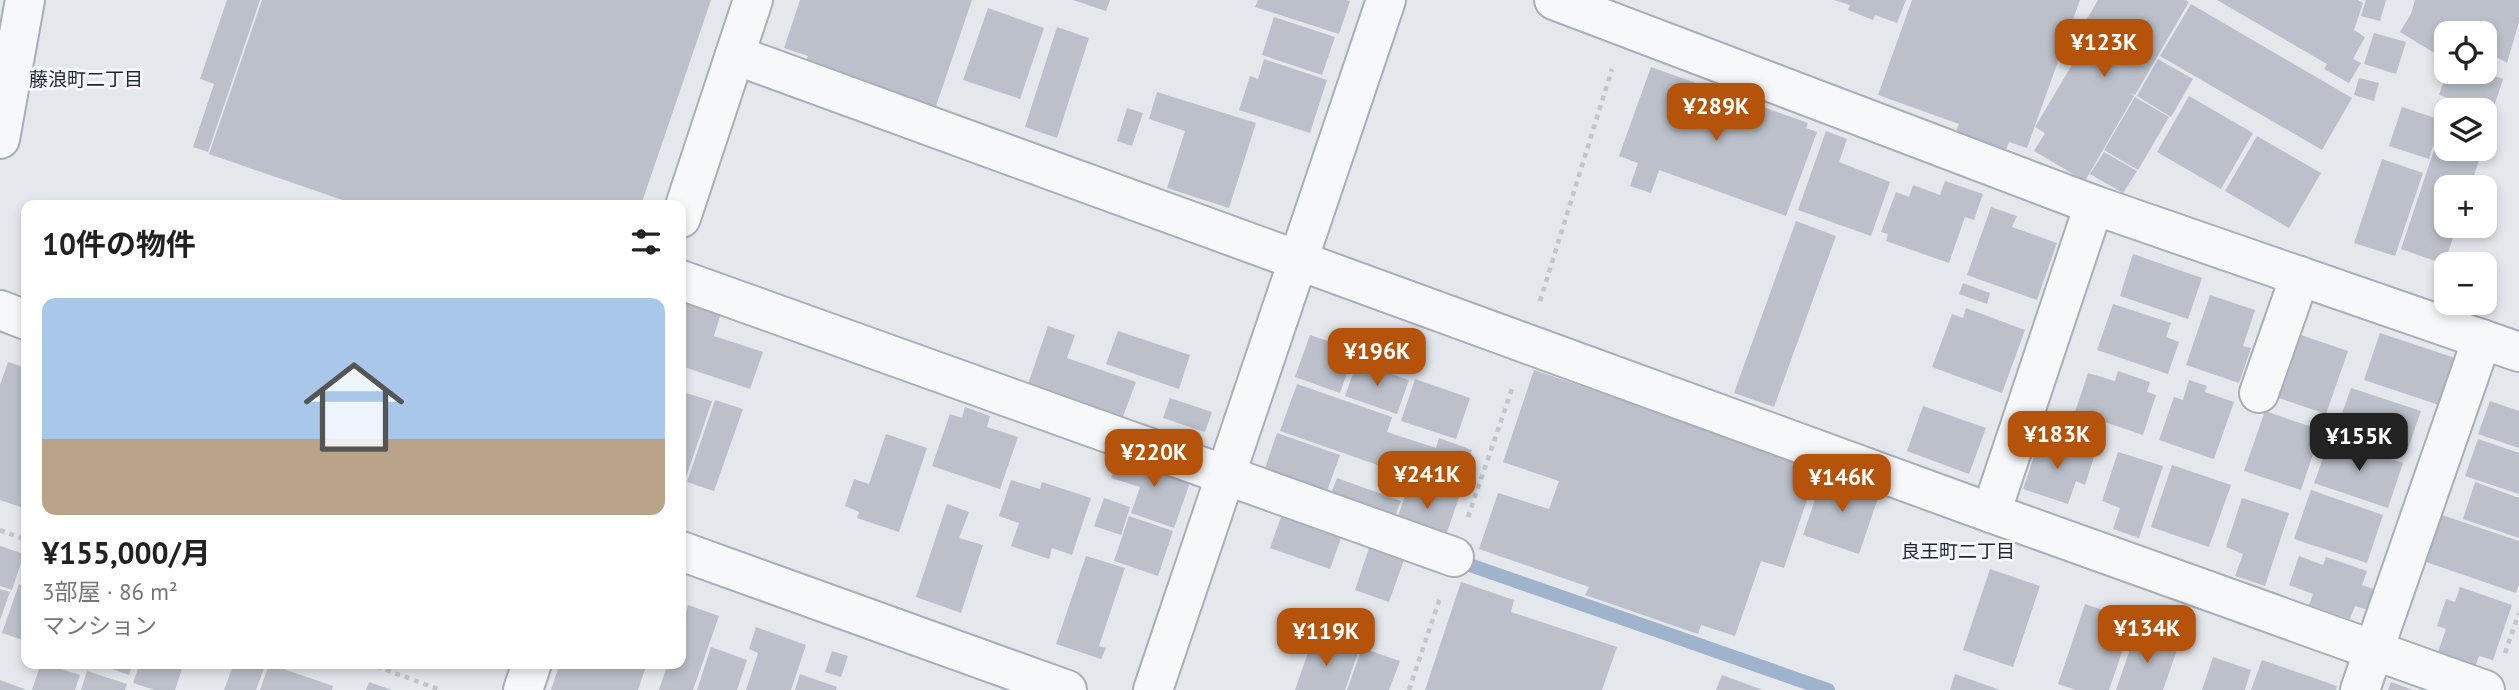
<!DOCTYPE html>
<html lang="ja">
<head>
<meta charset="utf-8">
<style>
  body { margin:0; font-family:"PT Sans","Noto Sans JP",sans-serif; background:#f6f6f6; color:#222; height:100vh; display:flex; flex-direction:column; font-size:26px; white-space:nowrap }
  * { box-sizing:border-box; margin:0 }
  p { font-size:23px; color:#767676 }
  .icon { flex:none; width:38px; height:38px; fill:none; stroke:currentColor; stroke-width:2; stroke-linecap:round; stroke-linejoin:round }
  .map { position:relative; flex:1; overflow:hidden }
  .drawer { position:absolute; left:21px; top:200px; width:665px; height:469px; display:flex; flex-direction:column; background:#fff; border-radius:14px; box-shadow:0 4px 10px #0003 }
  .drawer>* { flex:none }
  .buttons { position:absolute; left:2434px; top:21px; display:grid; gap:14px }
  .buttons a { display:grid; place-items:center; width:63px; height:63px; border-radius:14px; background:#fff; box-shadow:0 4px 10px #0003; font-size:35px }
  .price { position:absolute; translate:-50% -60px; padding:0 16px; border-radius:14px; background:#b45309; color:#fff; font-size:23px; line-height:46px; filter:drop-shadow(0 2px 4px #0008) }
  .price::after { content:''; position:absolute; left:50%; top:42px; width:21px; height:16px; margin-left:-10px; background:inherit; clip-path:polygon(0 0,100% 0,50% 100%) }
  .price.active { background:#222; color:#fff }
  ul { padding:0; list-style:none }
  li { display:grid; align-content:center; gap:14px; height:371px; padding:0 21px }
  li span { display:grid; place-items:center; height:217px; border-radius:14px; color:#555 }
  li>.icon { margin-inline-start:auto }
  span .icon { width:126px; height:126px; fill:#fffc; stroke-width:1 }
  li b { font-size:30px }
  h2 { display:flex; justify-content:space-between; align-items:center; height:84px; padding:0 21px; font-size:30px }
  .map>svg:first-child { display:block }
</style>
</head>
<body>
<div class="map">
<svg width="2519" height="690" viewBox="0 0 2519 690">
  <rect width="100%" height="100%" fill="#e4e7ec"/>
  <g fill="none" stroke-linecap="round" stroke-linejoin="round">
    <!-- stream -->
    <path stroke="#9fb4cc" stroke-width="14" d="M1464,563L1828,690"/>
  </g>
  <!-- building -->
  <g fill="#bbc0ca">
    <path d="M227,0H260L208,152L193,147L214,84L200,79Z"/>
    <path d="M262,0H711L641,205H357L209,154Z"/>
    <path d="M800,0H972L935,109L805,65L808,56L784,48Z"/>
    <path d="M1073,0H1110L1106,11Z"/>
    <path d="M1258,0H1346L1350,1L1339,34L1255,7Z"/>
    <path d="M1834,0H1906L1897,23L1875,15L1873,20L1848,10L1850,5Z"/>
    <path d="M1912,0H2080L2027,148L2009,142L2006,150L1956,132L1959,124L1878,95Z"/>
    <path d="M2098,0H2185L2189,2L2135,95L2130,93L2134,96L2085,181L2034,151L2045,133L2035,127L2079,53L2070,48Z"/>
    <path d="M2217,0H2358L2363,3L2354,30L2365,37L2353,59L2361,63L2349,83L2324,69L2327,64Z"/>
    <path d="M2366,0H2386L2380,21L2361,16Z"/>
    <path d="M2415,0H2519V22L2507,63L2485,50V33H2446V49L2441,57L2400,32L2411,14Z"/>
    <path d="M2191,4L2352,98L2322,150L2160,56Z"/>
    <path d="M988,8L1044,28L1020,99L963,80Z"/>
    <path d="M1274,17L1335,37L1322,75L1262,55Z"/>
    <path d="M1057,27L1089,38L1057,138L1025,127Z"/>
    <path d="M2374,33L2406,42L2396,74L2364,64Z"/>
    <path d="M1264,59L1327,80L1310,133L1239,110L1250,76L1258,79Z"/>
    <path d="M2158,59L2193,79L2171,117L2137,96Z"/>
    <path d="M1651,67L1808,123L1806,128L1817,132L1786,216L1659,170L1651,193L1630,186L1638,163L1619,156Z"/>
    <path d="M2447,72H2481L2503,79L2492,113L2439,95Z"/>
    <path d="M2359,78L2379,83L2374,101L2354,95Z"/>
    <path d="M1157,92L1256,123L1229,208L1167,188L1185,131L1149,119Z"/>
    <path d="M2189,96L2253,133L2221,189L2157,152Z"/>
    <path d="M2135,97L2169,117L2138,170L2104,150Z"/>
    <path d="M2402,107L2441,120L2429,159L2389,146Z"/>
    <path d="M1127,108L1143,113L1132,146L1117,141Z"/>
    <path d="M2446,114V149H2483L2470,187H2446V226H2457L2444,264L2401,249Z"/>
    <path d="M2485,118L2492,121L2485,140Z"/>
    <path d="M1826,131L1847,139L1839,162L1890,182L1871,236L1798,210Z"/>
    <path d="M2257,136L2321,173L2289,228L2225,191Z"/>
    <path d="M2104,152L2137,171L2123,193L2090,174Z"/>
    <path d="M2382,159L2423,173L2395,256L2354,243Z"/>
    <path d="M1945,181L1983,194L1974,220L1965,217L1949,263L1886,241L1888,234L1881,232L1896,192L1909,197L1913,185L1940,195Z"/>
    <path d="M1991,207L2017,216L2012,227L2057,243L2037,300L1967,275Z"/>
    <path d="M1796,221L1836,236L1774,407L1734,393Z"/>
    <path d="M2133,254L2202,278L2188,319L2120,296Z"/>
    <path d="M1963,283L1990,293L1987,304L1959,294Z"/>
    <path d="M2210,295L2255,310L2243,346L2251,348L2239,383L2186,365Z"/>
    <path d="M681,299L721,313L714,336L763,352L750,389L681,366Z"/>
    <path d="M2113,304L2171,323L2166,337L2179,342L2168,374L2097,350Z"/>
    <path d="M1966,308L2025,330L2002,393L1932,367L1952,314L1963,318Z"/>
    <path d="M1048,326L1075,335L1067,358L1136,382L1122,419L1027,387Z"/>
    <path d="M1118,331L1190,355L1179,389L1106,364Z"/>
    <path d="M2380,333L2455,358L2439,405L2364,380Z"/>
    <path d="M2298,334L2348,351L2326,414L2276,397Z"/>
    <path d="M1310,335L1355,350L1340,393L1295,377Z"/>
    <path d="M8,362L26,368V509L0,500V385Z"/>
    <path d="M1357,362L1409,380L1397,414L1345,396Z"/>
    <path d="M1534,370L1818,467L1784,568L1761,561L1735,636L1701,625L1698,634L1585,595L1589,587L1479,549L1498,493L1549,509L1559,481L1503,462Z"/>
    <path d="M2118,371L2150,382L2147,392L2156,395L2143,435L2075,412L2088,373L2115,381Z"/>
    <path d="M1415,379L1470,398L1456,439L1401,421Z"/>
    <path d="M2189,380L2207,386L2205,392L2234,402L2214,459L2159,440L2174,397L2183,400Z"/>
    <path d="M1297,384L1392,417L1387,432L1436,448L1439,438L1472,450L1458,493L1280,431Z"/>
    <path d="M2351,388L2421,411L2406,454L2336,430Z"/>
    <path d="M686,393L712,401L681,492V408Z"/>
    <path d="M1170,398L1212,412L1205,432L1163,418Z"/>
    <path d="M715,400L743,409L714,491L687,482Z"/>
    <path d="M2490,401L2519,411V448L2478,434Z"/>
    <path d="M1923,406L1986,428L1969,474L1907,451Z"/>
    <path d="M965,407L990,416L987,427L1018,437L1000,489L932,466L950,414L962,418Z"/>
    <path d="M2265,411L2321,430L2301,490L2244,471Z"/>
    <path d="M1277,433L1340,455L1324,499L1262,477Z"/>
    <path d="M886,434L927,448L899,532L857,518L859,512L845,506L854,479L869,484Z"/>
    <path d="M2040,439L2094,457L2085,485L2076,481L2068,504L2023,489Z"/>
    <path d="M2330,439L2403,463L2388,508L2314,483Z"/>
    <path d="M2478,439L2519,453V494L2465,476Z"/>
    <path d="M1120,452L1192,477L1174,528L1131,513L1140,487L1111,478Z"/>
    <path d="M2118,452L2163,466L2139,538L2113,529L2120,508L2102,501Z"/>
    <path d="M2172,465L2231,485L2209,547L2151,527Z"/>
    <path d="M1824,473L1880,492L1859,554L1803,535Z"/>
    <path d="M1337,478L1401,501L1392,524L1328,502Z"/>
    <path d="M1011,480L1040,489L1042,482L1091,498L1072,555L1052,548L1049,559L1011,546L1019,523L999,516Z"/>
    <path d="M1410,481L1459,497L1444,541L1395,525Z"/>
    <path d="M2475,482L2519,498V538L2463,519Z"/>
    <path d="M2311,490L2383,515L2367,563L2294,539Z"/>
    <path d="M1104,498L1130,507L1121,535L1094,526Z"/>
    <path d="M2242,498L2289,513L2265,586L2235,576L2243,554L2226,547Z"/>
    <path d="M947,504L969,512L959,538L983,545L961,613L916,597Z"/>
    <path d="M2442,515L2519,541V585L2516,593L2426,562Z"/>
    <path d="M1129,516L1173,531L1158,576L1114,561Z"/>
    <path d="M1281,517L1341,538L1330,569L1270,548Z"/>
    <path d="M1370,545L1405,557L1389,602L1355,590Z"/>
    <path d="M0,546L24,554L12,590L0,586Z"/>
    <path d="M1086,556L1125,568L1099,646L1106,648L1101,659L1056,644Z"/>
    <path d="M2299,556L2323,565L2326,557L2367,571L2362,585L2374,589L2368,610L2355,606L2350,619L2309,605L2313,594L2289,585Z"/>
    <path d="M1990,569L2040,586L2013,667L1963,650Z"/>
    <path d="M1461,582L1514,600L1511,612L1617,647L1602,690H1425Z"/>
    <path d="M19,584L26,587V641L2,633Z"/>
    <path d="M2460,587L2512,605L2493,660L2479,656L2475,667L2437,655L2446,629L2437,626L2446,599L2455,602Z"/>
    <path d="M0,589L10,592L0,620Z"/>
    <path d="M2085,604L2133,620L2109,690H2076L2058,684Z"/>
    <path d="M688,605L719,616L693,690H659L668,663H681V627Z"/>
    <path d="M756,627L806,645L791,690H746L758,653L749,649Z"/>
    <path d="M2136,632L2178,647L2163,690H2116Z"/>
    <path d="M1313,638L1358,653L1345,690H1295Z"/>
    <path d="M711,647L747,660L737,690H697Z"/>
    <path d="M1362,648L1400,661L1389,690H1347Z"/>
    <path d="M832,651L848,656L841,677L825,672Z"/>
    <path d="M2213,657L2251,670L2245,690H2202Z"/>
    <path d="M2262,660L2337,686L2336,690H2251Z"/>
    <path d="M41,663L80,675L75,690H32Z"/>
    <path d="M95,663H133L129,675Z"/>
    <path d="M140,663H184L175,690H155L133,683Z"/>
    <path d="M234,663H266L256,690H224Z"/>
    <path d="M560,663H647L638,690H551Z"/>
    <path d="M269,664L333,686L332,690H260Z"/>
    <path d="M87,671L127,684L125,690H81Z"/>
    <path d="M800,674L837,687L836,690H795Z"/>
    <path d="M1955,674L2000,690H1950Z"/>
    <path d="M1722,675L1763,690H1716Z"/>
    <path d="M0,680L27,690H0Z"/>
    <path d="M369,682L392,690H366Z"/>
    <path d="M2391,682L2413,690H2388Z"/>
  </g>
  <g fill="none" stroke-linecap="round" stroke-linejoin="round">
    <defs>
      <g id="minor">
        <path d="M1554,0L2094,205L2519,352"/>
        <path d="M735,55L1991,513L2485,690"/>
        <path d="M0,139L25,0"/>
        <path d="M681,218L753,0"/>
        <path d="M681,280L1454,557"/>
        <path d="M0,310L26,320"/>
        <path d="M2259,393L2300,276"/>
        <path d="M1991,513L2094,205"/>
        <path d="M681,551L1067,690"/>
        <path d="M523,690L532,663"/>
        <path d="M1153,690L1386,0"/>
        <path d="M2360,690L2482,339"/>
      </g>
    </defs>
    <!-- minor casing -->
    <use href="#minor" stroke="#a9aeb7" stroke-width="42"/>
    <!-- path -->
    <g stroke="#c2c5cb" stroke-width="4.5" stroke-dasharray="5 5" stroke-linecap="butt">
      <path d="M1540,301L1612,69"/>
      <path d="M1468,517L1513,386"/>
      <path d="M0,530L26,540"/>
      <path d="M2505,653L2519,613"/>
      <path d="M367,663L441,690"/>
      <path d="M1409,690L1440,598"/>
    </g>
    <!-- minor -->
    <use href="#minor" stroke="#f7f8fa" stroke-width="38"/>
  </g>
  <g text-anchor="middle" stroke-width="6" stroke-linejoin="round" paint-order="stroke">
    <!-- neighbourhood labels -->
    <g font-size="19" fill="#1d2536" stroke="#f4f6f9">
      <text x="86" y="86">藤浪町二丁目</text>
      <text x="1958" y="558">良王町二丁目</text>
    </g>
  </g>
</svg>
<div class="buttons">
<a><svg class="icon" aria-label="locate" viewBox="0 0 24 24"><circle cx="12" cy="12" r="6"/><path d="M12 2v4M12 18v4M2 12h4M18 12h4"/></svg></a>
<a><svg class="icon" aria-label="layers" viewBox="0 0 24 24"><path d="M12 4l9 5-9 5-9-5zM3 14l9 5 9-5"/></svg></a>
<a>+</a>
<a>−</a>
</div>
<b class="price" style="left:2104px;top:79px">¥123K</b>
<b class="price" style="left:1716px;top:143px">¥289K</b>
<b class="price" style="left:1377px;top:388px">¥196K</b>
<b class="price" style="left:2057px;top:471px">¥183K</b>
<b class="price active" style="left:2359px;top:473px">¥155K</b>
<b class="price" style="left:1154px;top:489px">¥220K</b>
<b class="price" style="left:1427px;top:511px">¥241K</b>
<b class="price" style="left:1842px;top:514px">¥146K</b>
<b class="price" style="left:2147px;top:665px">¥134K</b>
<b class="price" style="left:1326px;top:668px">¥119K</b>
<section class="drawer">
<h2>10件の物件<svg class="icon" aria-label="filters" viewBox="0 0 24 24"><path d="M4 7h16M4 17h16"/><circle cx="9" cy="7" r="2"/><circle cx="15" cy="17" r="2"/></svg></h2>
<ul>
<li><span style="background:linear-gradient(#a9c7e8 65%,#b9a48a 0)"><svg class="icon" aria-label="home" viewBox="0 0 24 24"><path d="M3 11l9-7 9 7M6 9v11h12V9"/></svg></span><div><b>¥155,000/月</b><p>3部屋 · 86 m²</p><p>マンション</p></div></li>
</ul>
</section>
</div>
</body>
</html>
